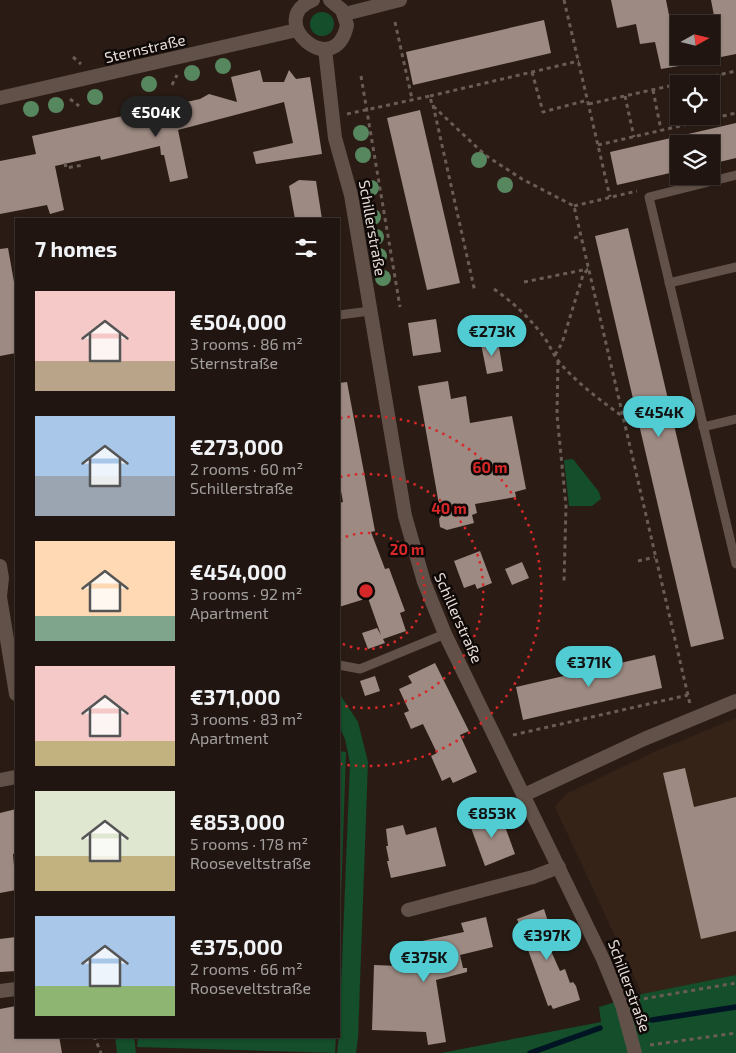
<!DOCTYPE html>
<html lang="en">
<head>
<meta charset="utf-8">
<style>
  body { margin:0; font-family:"Exo 2",sans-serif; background:#281e19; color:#f1f3f6; height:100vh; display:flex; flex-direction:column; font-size:19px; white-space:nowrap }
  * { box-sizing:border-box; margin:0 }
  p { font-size:16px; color:#a29f9f }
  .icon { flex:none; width:28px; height:28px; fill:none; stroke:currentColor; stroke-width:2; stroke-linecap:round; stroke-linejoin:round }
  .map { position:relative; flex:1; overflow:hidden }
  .panel { position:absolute; left:15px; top:218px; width:325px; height:820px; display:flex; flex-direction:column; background:#201510; border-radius:0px; box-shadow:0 1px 4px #0004,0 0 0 1px #3d3430 }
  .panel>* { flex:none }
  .needle { width:32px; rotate:82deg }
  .fabs { position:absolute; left:670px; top:15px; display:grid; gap:10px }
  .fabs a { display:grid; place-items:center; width:50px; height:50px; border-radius:0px; background:#201510; box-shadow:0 1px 4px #0004,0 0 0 1px #3d3430; font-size:25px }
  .price { position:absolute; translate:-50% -42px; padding:0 11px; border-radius:18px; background:#51ccd3; color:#111; font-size:16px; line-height:32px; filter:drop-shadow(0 1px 2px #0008) }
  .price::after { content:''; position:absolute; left:50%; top:30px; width:15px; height:11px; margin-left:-8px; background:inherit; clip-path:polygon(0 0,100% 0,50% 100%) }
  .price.selected { background:#222; color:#fff }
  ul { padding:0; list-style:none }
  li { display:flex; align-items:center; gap:15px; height:125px; padding:0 20px }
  li span { display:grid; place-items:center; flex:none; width:140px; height:100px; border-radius:0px; color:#555 }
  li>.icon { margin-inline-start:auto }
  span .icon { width:60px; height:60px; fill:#fffc; stroke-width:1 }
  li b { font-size:21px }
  h2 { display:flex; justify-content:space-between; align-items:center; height:60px; padding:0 20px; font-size:21px }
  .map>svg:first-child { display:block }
</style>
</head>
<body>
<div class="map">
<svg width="736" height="1053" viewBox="0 0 736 1053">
  <rect width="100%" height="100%" fill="#2a1c15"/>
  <!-- built -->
  <path fill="#362318" d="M736,718V975L642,994L555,807L566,794L654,752Z"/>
  <!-- green -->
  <g fill="#144e2a">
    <circle cx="322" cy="24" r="12"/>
    <path d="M573,459L599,492L601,499L592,506H569L564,460Z"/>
    <path d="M339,693L358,722L368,762L358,1038L356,1053H337L339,1036L350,763L345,739L339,726Z"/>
    <path d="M339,751L346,752L339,960Z"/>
    <path d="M736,975V1053H441L601,1022L599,1007L642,994Z"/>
    <path d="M115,1036H134L136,1053H117Z"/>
    <path d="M138,1036H336L335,1053L137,1047Z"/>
  </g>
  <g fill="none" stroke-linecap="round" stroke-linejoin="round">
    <!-- stream -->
    <g stroke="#001423" stroke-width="5.5">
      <path d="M652,1020L736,1007"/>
      <path d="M530,1053L600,1028"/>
    </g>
  </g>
  <!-- building -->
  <g fill="#9d8a82">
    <path d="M611,0H666L672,30L679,29V66L661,69L655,42L640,44L636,24L617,28Z"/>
    <path d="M711,0H736V54L711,59V22L715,21Z"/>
    <path d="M544,20L551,53L413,85L406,52Z"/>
    <path d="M260,70L263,82H284L289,70L296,79L310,77L322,154L256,164L253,152L293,143L284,102L178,130L188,178L170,182L164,155H161L160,146L101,160L100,156L55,166L64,210L50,214L47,205L0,214V161L36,154L32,136L200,99L209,94L237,102L231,77Z"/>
    <path d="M420,110L460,283L427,290L387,118Z"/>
    <path d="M736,123V158L711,164V144H679V171L617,185L610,152Z"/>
    <path d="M299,180L316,181L322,219H295L289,186Z"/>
    <path d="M628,228L724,639L691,647L595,236Z"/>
    <path d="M8,248L16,293V353L0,356V249Z"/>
    <path d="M436,319L441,352L413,356L408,323Z"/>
    <path d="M498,341L503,371L487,374L481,344Z"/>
    <path d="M448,381L451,399L466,396L470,423L512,416L526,489L515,492L516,497L475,504L477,513L472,515L474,523L447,530L440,527L439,519L441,516L418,386Z"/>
    <path d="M347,382L375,531L371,532L385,569L389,568L405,611L400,613L406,631L383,639L385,643L368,649L362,633L377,628L381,635L368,598L339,607V503L343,502L339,480V383Z"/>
    <path d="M480,551L492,583L477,589L475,584L464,588L454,561Z"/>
    <path d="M522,562L529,578L512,585L505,569Z"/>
    <path d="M655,655L662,688L523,720L516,687Z"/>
    <path d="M435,663L469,731L460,735L477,772L453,783L450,777L442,781L431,756L437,753L423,724L411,729L404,713L409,711L399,689L412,683L408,676Z"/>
    <path d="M375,676L380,691L365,696L360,681Z"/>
    <path d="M685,768L694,807L736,797V931L701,939L663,773Z"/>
    <path d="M16,809V853L13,854L16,890L0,893V813Z"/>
    <path d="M500,813L515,854L485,866L470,825Z"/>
    <path d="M403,825L406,835L436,827L446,866L391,878L387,861H389L386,846H388L386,829Z"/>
    <path d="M544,909L553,937L546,940L560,971L565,969L570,983L573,982L576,986L580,1000L553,1009L551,1005L548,1006L517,919Z"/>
    <path d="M486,917L493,947L460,955L463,968H467V972L436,980L446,1042L428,1045L426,1032L372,1030L374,965L424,967L422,959L426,958L422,941L464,932L461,923Z"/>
    <path d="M16,937V971L0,972V939Z"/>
    <path d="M16,1006V1036H59L62,1053H0V1009Z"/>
  </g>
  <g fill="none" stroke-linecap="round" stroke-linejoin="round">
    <!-- path -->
    <g stroke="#695d56" stroke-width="3" stroke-dasharray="4 4" stroke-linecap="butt">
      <path d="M564,0L610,197"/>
      <path d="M395,22L412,99"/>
      <path d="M73,57L81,64"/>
      <path d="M532,72L543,112L588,100"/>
      <path d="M361,76L400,307"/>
      <path d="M172,85L177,75"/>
      <path d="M653,90L661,130"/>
      <path d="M430,96L579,61"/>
      <path d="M625,96L634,137"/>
      <path d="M70,99L79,106"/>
      <path d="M589,104L736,71"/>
      <path d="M433,105L475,292"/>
      <path d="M347,114L430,96L432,105L485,155L522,179L574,206L690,704"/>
      <path d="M598,145L736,113"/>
      <path d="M65,163L66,168L83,165"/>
      <path d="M574,206L637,191"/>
      <path d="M574,238L581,236"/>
      <path d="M524,282L588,269"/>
      <path d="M494,289C514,303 532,320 546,340C551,348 554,356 560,363C578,384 600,400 622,416"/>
      <path d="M555,355L562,343L583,275L588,269"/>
      <path d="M558,361L557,415L566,506L564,583"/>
      <path d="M638,561L655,557"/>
      <path d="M513,735L688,695"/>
      <path d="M636,1000L736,983"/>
      <path d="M94,1036L101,1053"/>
      <path d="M650,1045L736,1033"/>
    </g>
    <!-- service -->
    <g stroke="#615148" stroke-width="9">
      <path d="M736,175L649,197L736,564"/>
      <path d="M669,283L736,267"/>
      <path d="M339,315L370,311"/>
      <path d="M703,427L736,419"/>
      <path d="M339,665L360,669L445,634"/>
    </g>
    <!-- minor -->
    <g stroke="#615148" stroke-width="14">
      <path d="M0,566L2,578L0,596"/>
      <path d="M0,597L16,694"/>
      <path d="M0,780L16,777"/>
      <path d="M524,795L644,739L736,701"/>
      <path d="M408,910L533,877L559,867"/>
      <path d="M0,991L16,989"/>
    </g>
    <!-- tertiary -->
    <g stroke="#615148" stroke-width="14">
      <path d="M313,0C263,20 335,83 347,25L342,10L330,0"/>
      <path d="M345,14L400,0"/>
      <path d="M325,49L335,138L351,195L405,516L424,582L445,634L603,959L622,1005L635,1053"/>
      <path d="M0,98L297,30"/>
    </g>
  </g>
  <!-- trees -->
  <g fill="#57875e">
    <circle cx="223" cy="66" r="8"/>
    <circle cx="192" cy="73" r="8"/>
    <circle cx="149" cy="84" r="8"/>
    <circle cx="95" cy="97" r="8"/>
    <circle cx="56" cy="105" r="8"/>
    <circle cx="31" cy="109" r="8"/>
    <circle cx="361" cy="133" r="8"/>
    <circle cx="363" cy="155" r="8"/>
    <circle cx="479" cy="160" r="8"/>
    <circle cx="505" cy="185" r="8"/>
    <circle cx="371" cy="188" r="8"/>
    <circle cx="373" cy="217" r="8"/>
    <circle cx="376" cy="237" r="8"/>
    <circle cx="379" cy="256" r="8"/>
    <circle cx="383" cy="278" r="8"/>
  </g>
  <!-- distance rings -->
  <g fill="none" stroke="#d62828" stroke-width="2.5" stroke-dasharray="2.5 5">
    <path d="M339 540A58 58 0 1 1 339 642"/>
    <path d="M340 477A117 117 0 1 1 340 705"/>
    <path d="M340 418A175 175 0 1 1 340 764"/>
  </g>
  <g text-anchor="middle" stroke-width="5" stroke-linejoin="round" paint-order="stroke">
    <!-- street labels -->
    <g font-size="15" fill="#e8ded9" stroke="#0e0806">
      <text transform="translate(145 49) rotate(-13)" y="5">Sternstraße</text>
      <text transform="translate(372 228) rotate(80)" y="5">Schillerstraße</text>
      <text transform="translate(458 618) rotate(66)" y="5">Schillerstraße</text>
      <text transform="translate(629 986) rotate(70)" y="5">Schillerstraße</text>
    </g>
  </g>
  <circle cx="366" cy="591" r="8" fill="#d62828" stroke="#0e0806" stroke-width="2.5"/>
  <g font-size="15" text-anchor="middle" font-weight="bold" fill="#d62828" stroke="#0e0806" stroke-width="5" stroke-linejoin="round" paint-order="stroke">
    <text x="490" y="473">60 m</text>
    <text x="449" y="514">40 m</text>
    <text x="407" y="555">20 m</text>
  </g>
</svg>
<div class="fabs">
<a><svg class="needle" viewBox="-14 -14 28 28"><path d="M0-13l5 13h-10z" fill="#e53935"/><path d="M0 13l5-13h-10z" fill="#a29f9f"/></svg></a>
<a><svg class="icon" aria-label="locate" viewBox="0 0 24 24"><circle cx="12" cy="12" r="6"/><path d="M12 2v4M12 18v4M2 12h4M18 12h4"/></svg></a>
<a><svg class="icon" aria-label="layers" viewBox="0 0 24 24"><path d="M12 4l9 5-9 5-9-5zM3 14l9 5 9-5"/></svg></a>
</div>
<b class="price selected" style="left:156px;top:138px">€504K</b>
<b class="price" style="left:492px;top:357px">€273K</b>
<b class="price" style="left:659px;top:438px">€454K</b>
<b class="price" style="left:589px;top:688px">€371K</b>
<b class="price" style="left:492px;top:839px">€853K</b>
<b class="price" style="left:547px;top:961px">€397K</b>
<b class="price" style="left:424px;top:983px">€375K</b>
<section class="panel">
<h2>7 homes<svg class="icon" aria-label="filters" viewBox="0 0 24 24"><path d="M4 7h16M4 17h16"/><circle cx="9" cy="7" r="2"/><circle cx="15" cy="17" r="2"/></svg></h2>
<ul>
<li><span style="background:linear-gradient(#f6c9c9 70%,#b9a48a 0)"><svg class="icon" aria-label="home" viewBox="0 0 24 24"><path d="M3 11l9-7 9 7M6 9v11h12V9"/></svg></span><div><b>€504,000</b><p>3 rooms · 86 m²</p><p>Sternstraße</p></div></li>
<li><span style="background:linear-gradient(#a9c7e8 60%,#9aa5b1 0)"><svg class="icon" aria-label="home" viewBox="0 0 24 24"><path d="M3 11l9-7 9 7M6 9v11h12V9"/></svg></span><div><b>€273,000</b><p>2 rooms · 60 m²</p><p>Schillerstraße</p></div></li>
<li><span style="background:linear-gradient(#ffd9b3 75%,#7fa58c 0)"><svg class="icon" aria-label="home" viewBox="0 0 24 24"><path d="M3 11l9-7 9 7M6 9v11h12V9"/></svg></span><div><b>€454,000</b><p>3 rooms · 92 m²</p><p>Apartment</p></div></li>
<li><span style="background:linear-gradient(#f6c9c9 75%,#c2b280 0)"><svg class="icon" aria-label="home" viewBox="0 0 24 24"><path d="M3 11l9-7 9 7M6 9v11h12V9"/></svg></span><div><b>€371,000</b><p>3 rooms · 83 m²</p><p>Apartment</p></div></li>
<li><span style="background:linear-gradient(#dfe7d0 65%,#c2b280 0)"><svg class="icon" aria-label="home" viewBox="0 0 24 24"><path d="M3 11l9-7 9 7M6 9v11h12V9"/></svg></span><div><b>€853,000</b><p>5 rooms · 178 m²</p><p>Rooseveltstraße</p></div></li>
<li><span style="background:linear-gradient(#a9c7e8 70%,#8fb573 0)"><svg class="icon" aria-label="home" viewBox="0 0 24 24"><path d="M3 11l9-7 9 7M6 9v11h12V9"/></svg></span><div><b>€375,000</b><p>2 rooms · 66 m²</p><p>Rooseveltstraße</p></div></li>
</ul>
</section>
</div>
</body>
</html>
